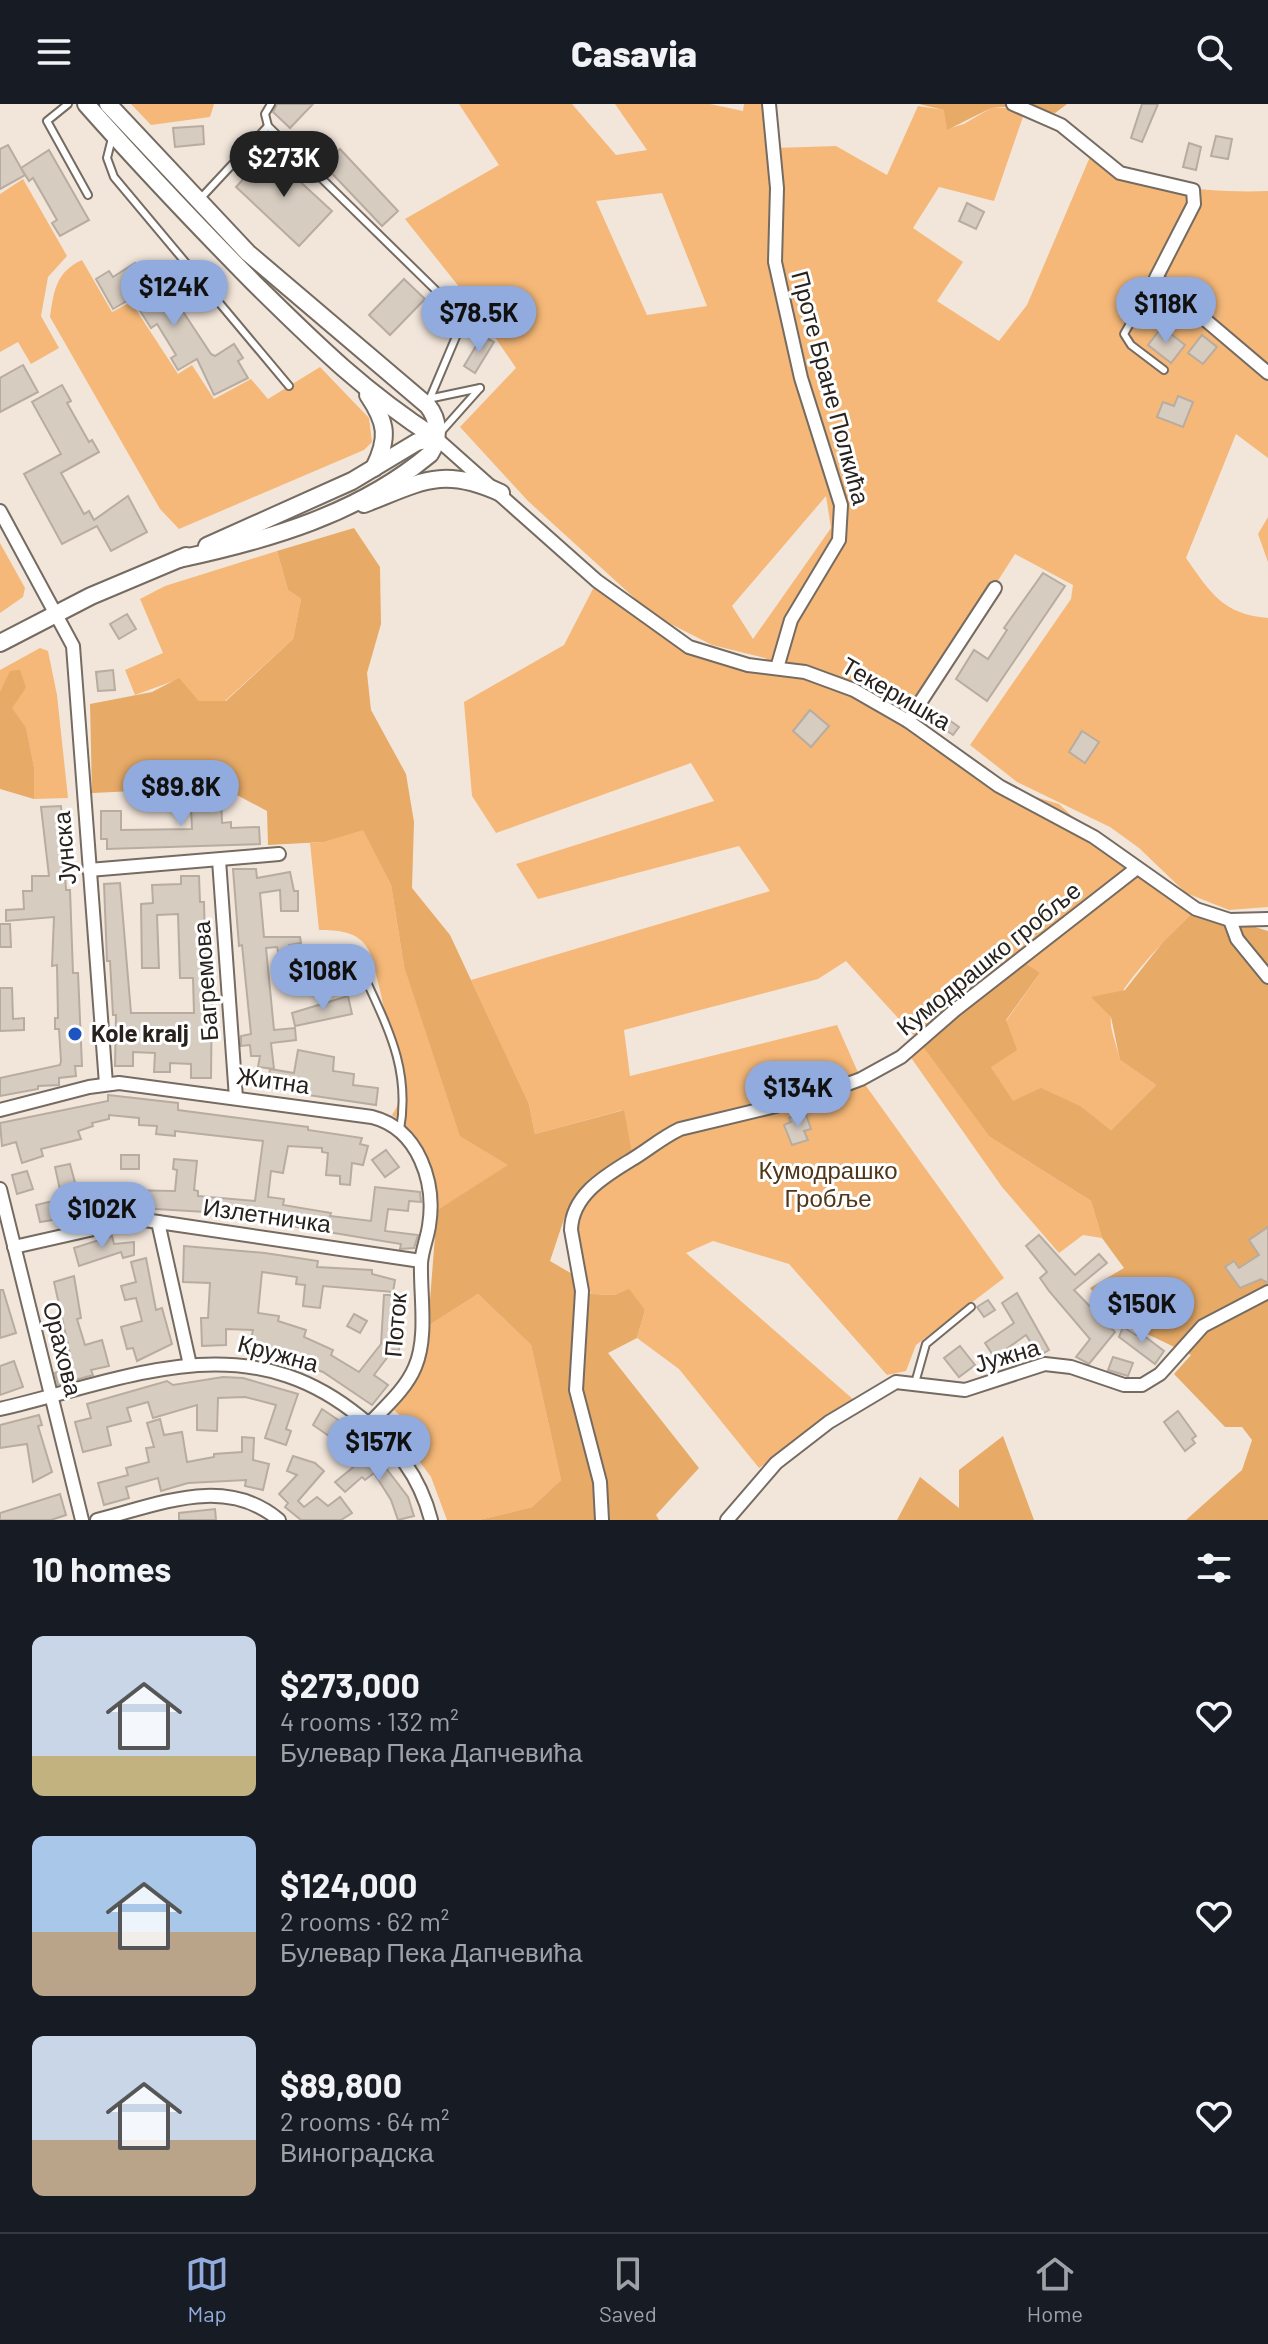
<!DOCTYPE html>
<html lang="en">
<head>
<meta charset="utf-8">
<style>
  body { margin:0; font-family:Barlow,sans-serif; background:#20242c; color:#f1f3f6; height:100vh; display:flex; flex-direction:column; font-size:30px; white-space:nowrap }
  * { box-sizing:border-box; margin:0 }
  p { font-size:26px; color:#9ea1a6 }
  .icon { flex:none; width:44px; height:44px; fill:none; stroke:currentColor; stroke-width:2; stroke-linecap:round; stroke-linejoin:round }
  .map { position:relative; height:1416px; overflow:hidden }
  .panel { display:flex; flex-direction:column; background:#171b24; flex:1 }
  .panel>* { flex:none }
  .price { position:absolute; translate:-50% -68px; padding:0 18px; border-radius:28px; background:#92abde; color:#111; font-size:26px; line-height:52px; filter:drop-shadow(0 2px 4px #0008) }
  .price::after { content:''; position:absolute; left:50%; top:48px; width:24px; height:18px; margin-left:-12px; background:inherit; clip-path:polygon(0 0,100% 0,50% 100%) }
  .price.current { background:#222; color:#fff }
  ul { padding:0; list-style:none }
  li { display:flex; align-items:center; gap:24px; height:200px; padding:0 32px }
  li span { display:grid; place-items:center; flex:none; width:224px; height:160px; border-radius:12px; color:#555 }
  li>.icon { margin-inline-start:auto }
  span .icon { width:96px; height:96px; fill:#fffc; stroke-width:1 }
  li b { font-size:34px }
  h2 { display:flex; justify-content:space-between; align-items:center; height:96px; padding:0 32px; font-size:34px }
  header { display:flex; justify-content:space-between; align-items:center; height:104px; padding:0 32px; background:#171b24; font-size:36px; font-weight:800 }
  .tab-bar { display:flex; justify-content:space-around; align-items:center; height:112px; border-top:2px solid #363941; background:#171b24; font-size:22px; color:#9ea1a6 }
  .tab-bar a { display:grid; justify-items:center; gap:4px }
  .tab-bar .current { color:#92abde }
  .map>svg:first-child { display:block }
</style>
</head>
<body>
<header><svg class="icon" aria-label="menu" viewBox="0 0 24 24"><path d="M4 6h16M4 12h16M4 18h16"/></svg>Casavia<svg class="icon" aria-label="search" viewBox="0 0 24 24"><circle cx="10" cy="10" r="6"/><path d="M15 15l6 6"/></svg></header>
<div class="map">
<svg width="1268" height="1416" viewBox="0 0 1268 1416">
  <rect width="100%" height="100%" fill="#f2e6db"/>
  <!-- green -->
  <g fill="#f5b878" fill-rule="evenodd">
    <path d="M131,0H214L210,13L151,21Z"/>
    <path d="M459,0H572L616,51L647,46L615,0H710L743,7L744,0H769L774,44L836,42L887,71L918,2L945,6L947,25L964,20L991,4H1026L994,97L939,83L913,124L963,158L937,197L999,237L1027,201L1092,48C1133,84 1215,89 1268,87V354L1236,330L1186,454C1210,488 1222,510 1268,514V803L1229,806L1186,789L1139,744L1110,723L1017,678L970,641L1071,495L1073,481L1015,450L908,617L999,682L1059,700L1094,733L1196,805C1175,826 1115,884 1111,913C1109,925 1118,944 1120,956L1156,981L1111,1026L1082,1003L1013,998L991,963L1006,917L1040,869L955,906L990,1033L1091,1097L1102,1134L1083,1131L1059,1149L1002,1083L907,948L919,937L846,857L818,875L624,926L630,972L837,921L861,975L1004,1174L916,1241L906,1267L887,1271L789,1160L713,1137L686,1149L855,1297L759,1364L679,1265L637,1234L645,1206L615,1191L591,1190L571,1126L623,1006L535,1030L529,1000L471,876L770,787L739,742L538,795L516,760L714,697L691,659L496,729L472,692L464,598L564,541L597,477L689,543L776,563L765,554L712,541L653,511L528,397L460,323L516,264L468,194L405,115L499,61ZM662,89L707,202L647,211L596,97ZM826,392L831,424L753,535L732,502Z"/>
    <path d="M23,75L67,152L48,173L41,212L59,244L31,260L18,238L0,248V90Z"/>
    <path d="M82,156L112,208L131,198L178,270L192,261L214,295L251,275L268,295L320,263L369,314L372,338L364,346L179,425L160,405L50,213C54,186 56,168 82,156Z"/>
    <path d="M1268,413V458L1258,430Z"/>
    <path d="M0,439L25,484L23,493L0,509Z"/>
    <path d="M277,447L288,486L301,495L293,535L225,597H199L179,575L135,591L125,566L163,549L140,495L165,482Z"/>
    <path d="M40,544L48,547L57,591L68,694L34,695V663L26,625L11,604L26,584L0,588V566Z"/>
    <path d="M363,725L391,781L404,862L509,1061L437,1106C432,1063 430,1037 392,1011C394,1007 397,1004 398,999C402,983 377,862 368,845C358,827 337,826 319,826L310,739L324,738Z"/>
    <path d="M478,1190L531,1241L561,1376L532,1403L479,1416H447L431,1373L404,1336L415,1325L394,1306L385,1315L381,1311C418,1281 425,1271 428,1222Z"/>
  </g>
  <!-- forest -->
  <g fill="#e7aa67">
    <path d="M919,0H1067L1055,9L1019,2L991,4L947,26L944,6Z"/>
    <path d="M354,424L380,463L381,520L367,569L371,606L406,670L414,718L412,784L450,831L529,1000L535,1030L624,1006L633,1055L593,1081L565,1112L550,1157L574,1171L591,1190L615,1191L629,1185L645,1206L637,1234L608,1249L699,1364L656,1411L659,1416H479L532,1403L561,1376L531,1241L478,1190L428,1222L437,1106L508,1061L460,1032L404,862L391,781L363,726L324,738L268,741L267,707L222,683L92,689L90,600L152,588L179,574L199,597H226L293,535L301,495L288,486L277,447Z"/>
    <path d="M20,566L26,584L12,604L26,624L34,663V695L0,685V588L10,567Z"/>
    <path d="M1196,805L1268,827V1416H1186L1242,1366L1252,1336L1242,1323H1225L1174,1270L1191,1251L1116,1215L1090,1184L1124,1164L1102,1134L1091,1097L990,1033L919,937L1020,856L1040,869L1006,916L1017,946L991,963L1013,997L1041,984L1082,1003L1111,1026L1156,981L1120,956L1111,913L1091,893L1125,886L1163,838Z"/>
    <path d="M1003,1332L1034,1416H897L920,1373L959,1404V1366Z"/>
  </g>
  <!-- building -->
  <g fill="#d7ccc0" stroke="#b8aca1" stroke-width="2">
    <path d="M277,0H313L290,24L273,8Z"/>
    <path d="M1142,0H1158L1142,38L1131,34Z"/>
    <path d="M203,22L204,40L175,43L173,24Z"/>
    <path d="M1216,32L1232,35L1228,55L1211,52Z"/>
    <path d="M1189,39L1201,43L1196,66L1183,63Z"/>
    <path d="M8,41L25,71L0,85V45Z"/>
    <path d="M340,45L398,107L382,122L323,60Z"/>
    <path d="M49,46L89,116L60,132L52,119L57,116L33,74L29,77L21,64Z"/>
    <path d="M268,48L332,107L299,142L236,83Z"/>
    <path d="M967,99L984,108L976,125L959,117Z"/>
    <path d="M135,159L150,194L173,181L179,191L174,194L211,250L215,252L234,240L243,254L238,257L248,274L214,291L197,255L178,266L171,254L176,251L157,220L151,224L132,194L113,205L96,175L109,167L113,173Z"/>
    <path d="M404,175L425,195L390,231L369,211Z"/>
    <path d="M1162,223L1185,241L1171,259L1148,241Z"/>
    <path d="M1202,231L1217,243L1203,260L1188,249Z"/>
    <path d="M482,232L494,238L475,269L464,262Z"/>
    <path d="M23,261L38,288L0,308V274Z"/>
    <path d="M62,281L71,297L67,299L89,338L92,336L99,348L61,369L84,410L89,407L94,416L128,392L147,428L111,447L97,422L62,440L24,370L61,350L32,298Z"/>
    <path d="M1178,292L1193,298L1183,323L1157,313L1163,298L1174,302Z"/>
    <path d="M1043,469L1065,482L987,597L956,575L974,546L988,555L1007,526L1004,524Z"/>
    <path d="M127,510L136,525L119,535L110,520Z"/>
    <path d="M113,566L115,586L98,587L96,568Z"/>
    <path d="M810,606L829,622L811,643L793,627Z"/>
    <path d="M939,609L959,623L953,631L933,617Z"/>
    <path d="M1082,627L1099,638L1085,659L1069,648Z"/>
    <path d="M221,691L222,719L231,718V724L259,723L260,740L107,745V735H101V707H121V726L192,725L191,705H163V692Z"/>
    <path d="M61,702L66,786H70L73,869H78L82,962H75L76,972L59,974V981L38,982V985L0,992V974L60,961L61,957L59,925H55V914H58L57,861L52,862L54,813L6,817V806L24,805L23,787H32V772H49L41,703Z"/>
    <path d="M233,765H256L257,774L290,768L294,787H298V807H281L280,786L260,789L264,833H300L301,839L289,841L290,876L285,877L277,843L266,844L274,926L295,924L296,936L271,939L274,965L258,963L260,952H251L250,941L241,942V932L251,930L242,841L239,842Z"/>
    <path d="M181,772H199L200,798H204L206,882H212L211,974H191V960L170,959V968H154L155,949L133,948V962H115L116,911H113L110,857H107L104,780L120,779L131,909H194L193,874H180L178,810L157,811L159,864H142L141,800L153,799L152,781L181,780Z"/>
    <path d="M0,820H10L11,843H0Z"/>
    <path d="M0,884H12L13,915L24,914V926L0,927Z"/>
    <path d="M348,892L352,910L295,922L292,909Z"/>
    <path d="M298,946L334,953L333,967L354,970L353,981L378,984L376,1001L267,985L270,965L294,969Z"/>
    <path d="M108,991L178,999V1006L308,1023V1026L362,1034L360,1040L368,1042L363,1061L352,1059L350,1081L340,1080V1072L326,1071L328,1049L322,1048V1044L288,1042L283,1069L271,1067L268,1093L284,1095L283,1101L331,1109L330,1112L371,1117L375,1083L420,1088L421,1098L409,1097L408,1107L388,1105L385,1127L418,1131L414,1144L400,1145L401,1140L206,1108L122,1103V1086L175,1087L177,1066L173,1065L174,1055L197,1057L194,1086L198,1087V1092L255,1097L263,1037L175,1027V1032L156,1030L157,1022L139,1021V1014L109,1011V1015L92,1019L93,1022L78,1027L81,1035L41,1045L43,1052L22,1059L16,1038L2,1042L0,1019L108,997Z"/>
    <path d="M805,1008L811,1025L804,1027L808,1036L792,1041L784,1021L791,1018L789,1014Z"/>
    <path d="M386,1046L399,1063L385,1073L372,1056Z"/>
    <rect x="121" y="1051" width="18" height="14"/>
    <path d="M70,1060L77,1086L103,1081L107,1102L82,1107L83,1111L40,1118L36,1101L62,1095L55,1063Z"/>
    <path d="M27,1067L33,1085L17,1090L12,1071Z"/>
    <path d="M1268,1123V1179L1261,1175L1240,1184L1225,1163L1234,1157L1239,1164L1259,1151L1249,1136Z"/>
    <path d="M1039,1131L1075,1171L1099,1150L1107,1159L1074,1186L1115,1228L1089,1260L1076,1253L1090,1235L1049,1187L1040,1174L1047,1168L1026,1142Z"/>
    <path d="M112,1132L114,1140L134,1138V1151L123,1154L121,1148L79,1162L74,1144Z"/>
    <path d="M184,1142L265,1149L318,1157L317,1163L372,1166V1170L395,1176L393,1188L323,1182L320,1204L303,1202L305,1181L296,1180L297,1173L262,1168L258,1209L279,1212L278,1217L306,1226L304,1233L333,1246L331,1251L359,1268L381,1240L384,1191H401L399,1246H393L374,1271L388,1281L372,1301L323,1268L279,1252L249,1246L253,1226L226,1225V1241L202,1242L201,1214H208L210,1179L183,1178Z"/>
    <path d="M146,1154L156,1206L162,1204L172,1240L137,1257L133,1244L127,1245L121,1223L142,1217L136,1194L125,1196L121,1182L136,1178L131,1158Z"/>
    <path d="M74,1172L81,1214L77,1215L85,1241L102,1236L109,1262L91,1266L93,1271L58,1281L55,1269L71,1264L68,1254H71L54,1178Z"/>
    <path d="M0,1186H3L16,1229L0,1234Z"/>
    <path d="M1017,1189L1049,1246L1039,1252L1026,1231L1005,1246L1011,1254L1000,1262L985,1239L1014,1219L1002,1199Z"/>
    <path d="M988,1196L995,1206L984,1213L977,1203Z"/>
    <path d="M354,1210L367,1217L360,1229L347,1222Z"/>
    <path d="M1123,1223L1136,1231L1139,1228L1164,1247L1155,1260L1119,1233Z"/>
    <path d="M960,1242L975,1261L959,1273L944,1254Z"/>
    <path d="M1113,1253L1133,1259L1128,1272L1108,1266Z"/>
    <path d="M14,1257L23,1283L0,1291V1262Z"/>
    <path d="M223,1273L243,1274L298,1290L286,1325L291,1327L286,1341L265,1334L276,1301L245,1293L218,1294L217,1327L197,1326V1301L153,1314L148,1298L127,1304L131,1317L107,1323L111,1341L83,1348L75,1318L91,1314L87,1300L167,1277L173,1281Z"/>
    <path d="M322,1305L353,1326L342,1341L313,1321Z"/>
    <path d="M1178,1307L1196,1332L1192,1335L1195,1339L1185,1347L1164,1318Z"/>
    <path d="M39,1311L42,1321L38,1322L52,1368L33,1378L27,1340L0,1344V1321Z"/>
    <path d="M160,1315L164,1331L182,1328L187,1358L214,1353V1350L242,1348V1333L254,1334L253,1356L269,1360L263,1386L245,1382L246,1376L188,1379L161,1387L158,1374L126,1383L129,1394L104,1401L98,1379L128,1371L126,1364L149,1358L146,1344L154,1343L147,1319Z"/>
    <path d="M373,1347L408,1393L414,1412L398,1416L391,1396L374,1369L365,1376L362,1373L345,1388L335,1378Z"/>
    <path d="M293,1352L315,1359L324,1367L298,1397L304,1403L317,1393L328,1402L340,1393L352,1409L341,1416H301L285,1403L288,1399L279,1390L297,1371L287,1367Z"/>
    <path d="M60,1390L66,1411L51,1416H0V1409Z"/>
    <path d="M215,1405L216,1416H179V1409Z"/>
  </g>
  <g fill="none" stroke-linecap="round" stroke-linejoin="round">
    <defs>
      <g id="service">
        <path d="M68,0L47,17L88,91"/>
        <path d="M271,0L265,10L268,22L458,208V228L430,294"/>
        <path d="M112,34L107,54L114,73L289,282"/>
        <path d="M200,95L268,22"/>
        <path d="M1156,174L1124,230L1131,241L1164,266"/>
        <path d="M428,295L480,284"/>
        <path d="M440,329L480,284"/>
        <path d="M361,865C386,921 411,963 400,1026"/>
        <path d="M915,1279L926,1240L971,1203"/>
      </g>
      <g id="minor">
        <path d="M769,0L777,84L775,158L801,274L841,401L839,436L791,516L777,564"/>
        <path d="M1013,0L1061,21L1120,69L1193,86L1194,100L1156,174L1268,269"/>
        <path d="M436,334L597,477L689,543L748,561L805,568L854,586L908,617L999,682L1094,733L1196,805L1230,816L1268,815"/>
        <path d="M0,407L73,542L106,980"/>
        <path d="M908,617L995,484"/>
        <path d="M219,756L236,994"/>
        <path d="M89,766L279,750"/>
        <path d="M1230,816L1237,835L1268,873"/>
        <path d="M0,1006L89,983L119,979L372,1013C419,1025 436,1079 429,1122C427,1135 422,1146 421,1159C420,1191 428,1233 415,1263C406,1285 385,1303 369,1320"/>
        <path d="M0,1085L82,1416"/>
        <path d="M158,1118L190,1261"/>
        <path d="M14,1143L138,1115L421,1157"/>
        <path d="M0,1305C129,1275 244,1218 360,1313C395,1341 420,1372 431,1416"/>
        <path d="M97,1416C158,1401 225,1370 279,1416"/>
        <path d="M602,1416L600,1378L576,1286L582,1187L571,1126C572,1091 605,1072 631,1056C648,1046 661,1034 680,1025L813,993L861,975L901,953L955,906L1137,764"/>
        <path d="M727,1416L776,1359L829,1318L896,1278L965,1286L1045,1260L1071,1263L1124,1281H1142L1160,1270L1203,1222L1268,1188"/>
      </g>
      <g id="tertiary">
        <path d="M86,0C140,61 197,121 254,179C315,239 363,287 436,334"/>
        <path d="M108,0L248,149L428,302C439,316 440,334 430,350C359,410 268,436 179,455"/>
        <path d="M368,291C387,319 389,334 374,364"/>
        <path d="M364,400C421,378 442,362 501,389"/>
        <path d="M207,442L352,377L417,338L436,334"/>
        <path d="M0,539L91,492L186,452"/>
      </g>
    </defs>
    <!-- service casing -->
    <use href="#service" stroke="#756b61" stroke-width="10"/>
    <!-- minor casing -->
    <use href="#minor" stroke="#756b61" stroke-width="16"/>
    <!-- tertiary casing -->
    <use href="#tertiary" stroke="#756b61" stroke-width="20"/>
    <!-- service -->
    <use href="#service" stroke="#fff" stroke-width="6"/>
    <!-- minor -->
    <use href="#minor" stroke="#fff" stroke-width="12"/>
    <!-- tertiary -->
    <use href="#tertiary" stroke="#fff" stroke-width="16"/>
  </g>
  <!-- markers -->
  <circle fill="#1d54c1" stroke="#fff" stroke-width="3" cx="75" cy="930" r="8"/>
  <g text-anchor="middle" stroke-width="6" stroke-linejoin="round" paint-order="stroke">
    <!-- street labels -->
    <g font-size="24" fill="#27221e" stroke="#fff">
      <text transform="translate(830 284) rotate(75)" y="8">Проте Бране Полкића</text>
      <text transform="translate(896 590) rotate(30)" y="8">Текеришка</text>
      <text transform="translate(65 744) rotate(-95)" y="8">Јунска</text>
      <text transform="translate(989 855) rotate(-39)" y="8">Кумодрашко гробље</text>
      <text transform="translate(206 877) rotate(-94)" y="8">Багремова</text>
      <text transform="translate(273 977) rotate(8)" y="8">Житна</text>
      <text transform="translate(267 1112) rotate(8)" y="8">Излетничка</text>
      <text transform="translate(396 1221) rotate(-85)" y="8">Поток</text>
      <text transform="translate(62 1245) rotate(76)" y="8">Орахова</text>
      <text transform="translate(278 1250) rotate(15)" y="8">Кружна</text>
      <text transform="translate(1007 1252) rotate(-16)" y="8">Јужна</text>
    </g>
    <!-- poi labels -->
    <g font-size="24" font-weight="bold" fill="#27221e" stroke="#fff" text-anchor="start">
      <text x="91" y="938">Kole kralj</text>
    </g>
    <!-- park labels -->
    <g font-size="24" fill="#503619" stroke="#fff">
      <text x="828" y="1075">Кумодрашко<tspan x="828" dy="28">Гробље</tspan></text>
    </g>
  </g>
</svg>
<b class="price current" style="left:284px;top:95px">$273K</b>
<b class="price" style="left:174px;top:224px">$124K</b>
<b class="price" style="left:1166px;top:241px">$118K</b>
<b class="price" style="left:479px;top:250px">$78.5K</b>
<b class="price" style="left:181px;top:724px">$89.8K</b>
<b class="price" style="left:323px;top:908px">$108K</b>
<b class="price" style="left:798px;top:1025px">$134K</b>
<b class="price" style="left:102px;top:1146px">$102K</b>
<b class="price" style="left:1142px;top:1241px">$150K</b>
<b class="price" style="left:379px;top:1379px">$157K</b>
</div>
<section class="panel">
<h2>10 homes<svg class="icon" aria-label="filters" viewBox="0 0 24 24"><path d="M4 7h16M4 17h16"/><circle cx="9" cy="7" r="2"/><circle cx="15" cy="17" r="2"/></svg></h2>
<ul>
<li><span style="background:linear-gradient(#c9d6e8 75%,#c2b280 0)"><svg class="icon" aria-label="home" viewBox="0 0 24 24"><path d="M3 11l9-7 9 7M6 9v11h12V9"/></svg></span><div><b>$273,000</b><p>4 rooms · 132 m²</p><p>Булевар Пека Дапчевића</p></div><svg class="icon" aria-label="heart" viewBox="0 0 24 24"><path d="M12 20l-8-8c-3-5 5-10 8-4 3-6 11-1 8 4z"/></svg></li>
<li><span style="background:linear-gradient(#a9c7e8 60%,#b9a48a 0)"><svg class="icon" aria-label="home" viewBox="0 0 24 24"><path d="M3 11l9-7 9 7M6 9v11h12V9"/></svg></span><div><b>$124,000</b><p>2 rooms · 62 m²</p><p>Булевар Пека Дапчевића</p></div><svg class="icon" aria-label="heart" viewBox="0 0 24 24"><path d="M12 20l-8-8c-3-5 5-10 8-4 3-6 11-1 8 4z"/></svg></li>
<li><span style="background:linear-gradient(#c9d6e8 65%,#b9a48a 0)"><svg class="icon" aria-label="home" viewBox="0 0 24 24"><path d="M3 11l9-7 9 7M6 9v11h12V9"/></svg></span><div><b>$89,800</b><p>2 rooms · 64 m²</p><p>Виноградска</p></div><svg class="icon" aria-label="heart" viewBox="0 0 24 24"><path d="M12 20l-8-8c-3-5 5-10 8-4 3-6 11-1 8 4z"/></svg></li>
</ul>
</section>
<nav class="tab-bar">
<a class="current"><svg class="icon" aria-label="map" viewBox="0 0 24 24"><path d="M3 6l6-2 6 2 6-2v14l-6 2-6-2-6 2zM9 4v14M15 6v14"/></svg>Map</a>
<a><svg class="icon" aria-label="saved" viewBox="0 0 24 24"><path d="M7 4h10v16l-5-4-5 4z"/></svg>Saved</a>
<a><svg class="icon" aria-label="home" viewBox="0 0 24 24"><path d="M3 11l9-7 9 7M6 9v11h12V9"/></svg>Home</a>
</nav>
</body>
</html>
